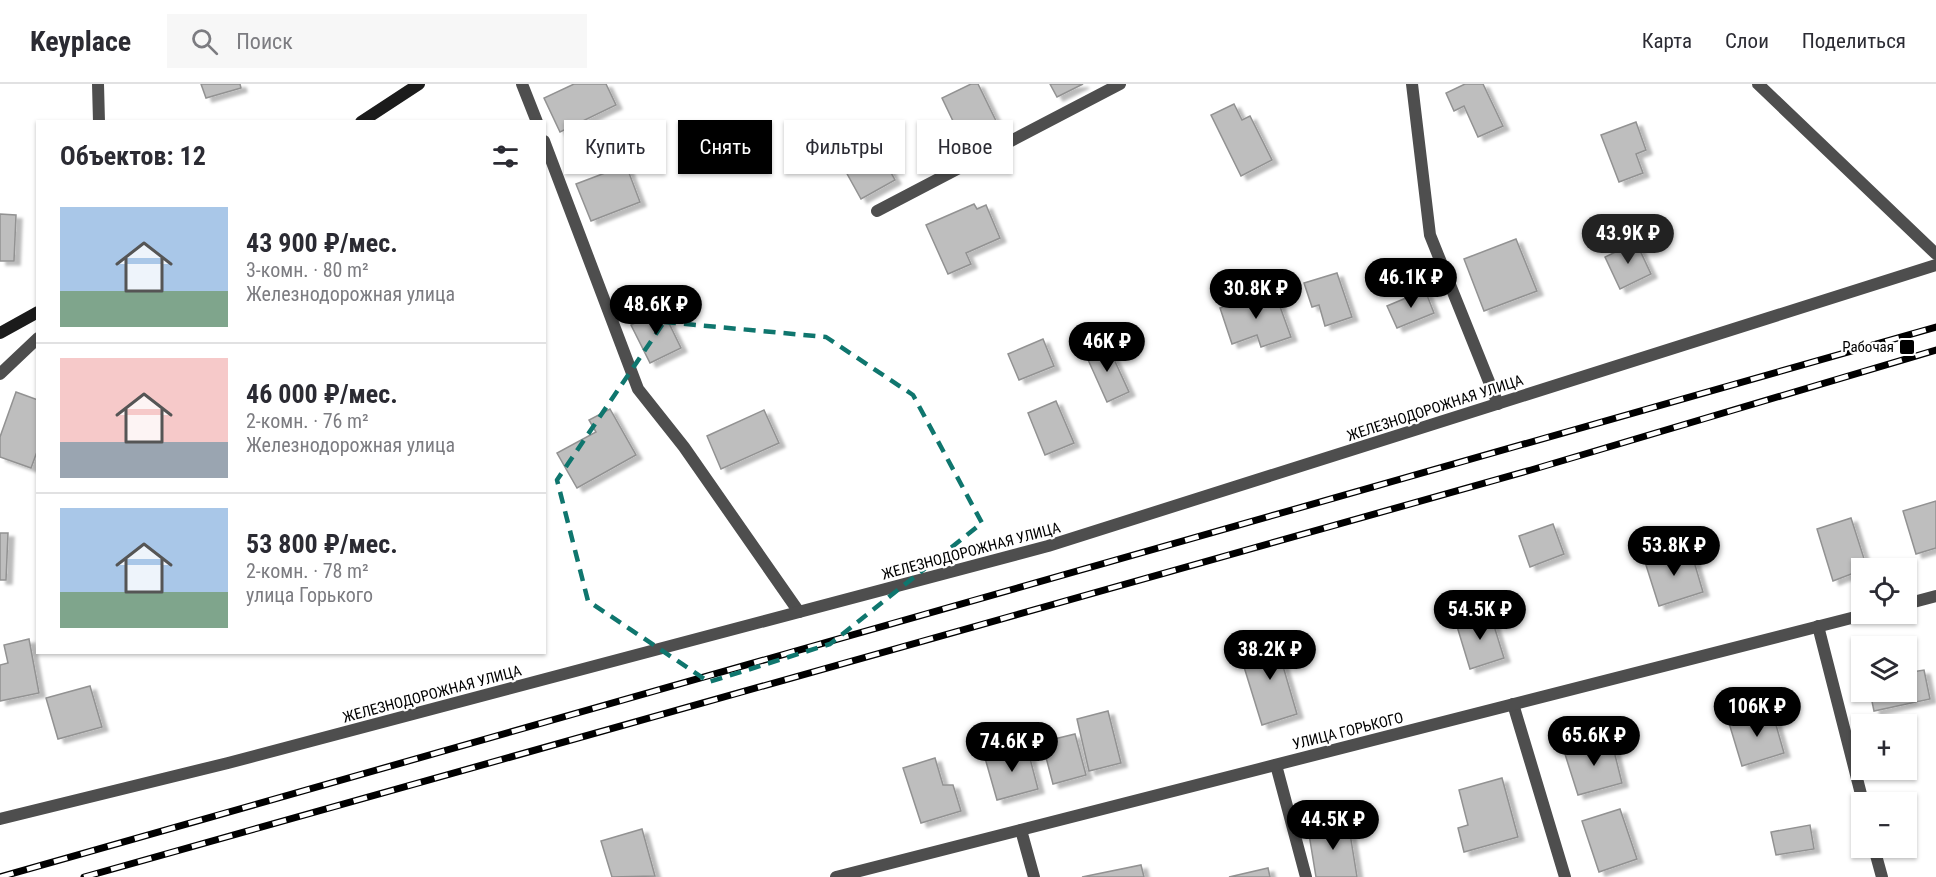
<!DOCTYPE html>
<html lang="ru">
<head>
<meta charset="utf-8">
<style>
  body { margin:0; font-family:"Roboto Condensed",sans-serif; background:#f7f7f7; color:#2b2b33; height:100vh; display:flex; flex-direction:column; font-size:22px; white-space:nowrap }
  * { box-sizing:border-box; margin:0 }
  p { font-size:20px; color:#7c7c81 }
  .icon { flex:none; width:33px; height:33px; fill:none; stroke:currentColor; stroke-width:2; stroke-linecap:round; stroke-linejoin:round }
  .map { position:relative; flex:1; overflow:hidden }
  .drawer { position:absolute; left:36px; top:36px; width:510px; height:534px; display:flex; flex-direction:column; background:#fff; border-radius:0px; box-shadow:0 2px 4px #0004 }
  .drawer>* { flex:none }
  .banner { position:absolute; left:564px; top:36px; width:570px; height:54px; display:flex; gap:12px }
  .tools { position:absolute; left:1851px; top:474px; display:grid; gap:12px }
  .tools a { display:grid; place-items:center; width:66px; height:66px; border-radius:0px; background:#fff; box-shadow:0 2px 4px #0004; font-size:30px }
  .price { position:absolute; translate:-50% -51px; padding:0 14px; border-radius:21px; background:#000; color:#fff; font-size:20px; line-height:39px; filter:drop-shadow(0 2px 3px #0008) }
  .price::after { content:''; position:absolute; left:50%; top:36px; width:18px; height:14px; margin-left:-9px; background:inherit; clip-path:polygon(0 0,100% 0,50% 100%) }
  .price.current { background:#222; color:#fff }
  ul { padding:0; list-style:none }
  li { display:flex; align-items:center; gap:18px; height:150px; padding:0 24px }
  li+li { border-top:2px solid #e1e1e2 }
  li span { display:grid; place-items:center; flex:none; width:168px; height:120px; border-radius:0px; color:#555 }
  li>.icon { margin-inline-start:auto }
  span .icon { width:72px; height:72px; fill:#fffc; stroke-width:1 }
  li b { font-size:26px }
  h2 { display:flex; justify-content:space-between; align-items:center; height:72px; padding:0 24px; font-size:26px }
  .tag { padding:0 21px; border-radius:0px; background:#fff; box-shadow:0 2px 4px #0004; font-size:21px; line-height:54px }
  .tag.current { background:#000; color:#fff }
  header { display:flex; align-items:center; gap:36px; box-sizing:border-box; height:84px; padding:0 30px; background:#fff; border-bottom:2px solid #e1e1e2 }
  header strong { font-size:28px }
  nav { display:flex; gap:33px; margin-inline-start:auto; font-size:21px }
  .search { width:420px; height:54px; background:#f7f7f7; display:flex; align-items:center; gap:15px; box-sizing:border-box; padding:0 21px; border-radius:0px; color:#7c7c81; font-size:22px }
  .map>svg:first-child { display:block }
</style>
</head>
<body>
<header>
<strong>Keyplace</strong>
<div class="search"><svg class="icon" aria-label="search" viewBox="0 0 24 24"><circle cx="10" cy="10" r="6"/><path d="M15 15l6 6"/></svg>Поиск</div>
<nav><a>Карта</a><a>Слои</a><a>Поделиться</a></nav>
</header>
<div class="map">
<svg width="1936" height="793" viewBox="0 0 1936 793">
  <defs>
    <filter id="shadow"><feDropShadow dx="6" dy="4" stdDeviation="1.5" flood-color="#0004"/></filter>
  </defs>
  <rect width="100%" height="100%" fill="#fff"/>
  <!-- building -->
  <g fill="#bebebe" stroke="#929292" stroke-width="1.5" filter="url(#shadow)">
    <path d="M201,0H240L241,4L206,14Z"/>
    <path d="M574,0H606L616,21L560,48L544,14Z"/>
    <path d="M971,0H978L999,43L964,60L942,14Z"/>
    <path d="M1050,0H1083L1057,13Z"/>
    <path d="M1465,0H1483L1503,42L1478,53L1464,22L1454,27L1446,9Z"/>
    <path d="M1234,20L1242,36L1250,32L1272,76L1241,92L1211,31Z"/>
    <path d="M1636,38L1646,66L1636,70L1643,89L1619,98L1601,51Z"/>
    <path d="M874,58L895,96L861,115L840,77Z"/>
    <path d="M626,81L640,118L591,137L576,100Z"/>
    <path d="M974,120L977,125L986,121L1000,154L966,169L971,180L948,190L926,141Z"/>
    <path d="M0,130L16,131L14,177H0Z"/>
    <path d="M1516,155L1537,207L1484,227L1464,175Z"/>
    <path d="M1636,158L1651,190L1620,205L1605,173Z"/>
    <path d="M1337,189L1352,233L1325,242L1319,221L1312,223L1304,199Z"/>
    <path d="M1274,206L1291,253L1261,263L1257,251L1232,260L1220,224Z"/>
    <path d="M1425,206L1434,229L1397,244L1387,222Z"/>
    <path d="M662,225L681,264L650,279L631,241Z"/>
    <path d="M1043,255L1054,282L1019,296L1008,270Z"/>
    <path d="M1107,260L1129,308L1107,318L1085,269Z"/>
    <path d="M16,308L38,316V365L31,384L0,373V353Z"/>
    <path d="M1056,317L1074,359L1045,371L1028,329Z"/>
    <path d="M610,325L636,371L577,404L557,369L596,348L589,336Z"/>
    <path d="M764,326L779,359L721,385L707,352Z"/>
    <path d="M1936,417V464L1916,470L1903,427Z"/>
    <path d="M1851,434L1867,484L1833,497L1817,445Z"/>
    <path d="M1553,440L1564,470L1530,483L1519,452Z"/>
    <path d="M0,449H8L6,496H0Z"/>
    <path d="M1690,464L1703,508L1659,522L1645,478Z"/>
    <path d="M1490,529L1504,574L1470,585L1456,539Z"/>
    <path d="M1294,554L1298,567L1280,572L1297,630L1262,641L1240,570Z"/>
    <path d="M29,555L39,609L0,617V581L8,579L4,561Z"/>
    <path d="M1924,586L1930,615L1874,627L1870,608H1906V589Z"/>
    <path d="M90,602L102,643L58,655L46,614Z"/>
    <path d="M1108,627L1121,679L1089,687L1077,635Z"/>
    <path d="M1772,627L1784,669L1742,682L1729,639Z"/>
    <path d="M1075,650L1086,691L1053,700L1042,658Z"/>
    <path d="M1611,655L1622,699L1578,711L1564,667Z"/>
    <path d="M1027,663L1038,705L997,716L985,674Z"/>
    <path d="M935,674L943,701H953L961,727L921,739L903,684Z"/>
    <path d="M1502,694L1518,753L1464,768L1458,744L1468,741L1459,706Z"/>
    <path d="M1620,725L1637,775L1599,788L1582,737Z"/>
    <path d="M1348,737L1357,793H1316L1308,744Z"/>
    <path d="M1810,741L1814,765L1776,771L1771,748Z"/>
    <path d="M642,745L655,792L612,793L601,757Z"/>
    <path d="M1141,781L1144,793H1082Z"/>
    <path d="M1268,784L1270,793H1229Z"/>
  </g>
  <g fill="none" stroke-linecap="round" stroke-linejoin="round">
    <!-- lane -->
    <g stroke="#4e4e4e" stroke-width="12">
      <path d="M877,127L1120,0"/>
      <path d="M0,290L38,254"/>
      <path d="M1818,542L1863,718"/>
      <path d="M1513,620L1565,793"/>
      <path d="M1276,681L1306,793"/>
      <path d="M1021,746L1034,793"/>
      <path d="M1874,764L1882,793"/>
    </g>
    <!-- street -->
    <g stroke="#4e4e4e" stroke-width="12">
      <path d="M98,0L99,38"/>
      <path d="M522,0L537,38"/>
      <path d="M1412,0L1430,151L1498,320"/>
      <path d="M1758,0L1936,170"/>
      <path d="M544,57L638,305L684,363L799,528"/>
      <path d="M1906,520L1936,512"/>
      <path d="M0,735L228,679L1048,462L1936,181"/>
      <path d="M836,793L1867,530"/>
    </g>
    <!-- secondary -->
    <g stroke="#1b1b1b" stroke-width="12">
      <path d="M361,38L419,0"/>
      <path d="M0,249L38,228"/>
    </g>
    <defs>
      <g id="rail">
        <path d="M0,793L1936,243"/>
        <path d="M84,793L1531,386L1936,266"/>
      </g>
    </defs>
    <!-- rail casing -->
    <use href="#rail" stroke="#000" stroke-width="7"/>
    <!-- rail -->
    <use href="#rail" stroke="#fff" stroke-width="4.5" stroke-dasharray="14" stroke-linecap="butt"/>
  </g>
  <!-- marked area -->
  <path fill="none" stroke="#0f766e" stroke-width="4.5" stroke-dasharray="12 8" stroke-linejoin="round" d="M664,238L826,253L913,311L982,439L830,560L709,598L588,517L557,396Z"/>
  <!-- markers -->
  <rect fill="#000" stroke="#fff" stroke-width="2" x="1899" y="255" width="16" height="16" rx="3"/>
  <g text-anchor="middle" stroke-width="4.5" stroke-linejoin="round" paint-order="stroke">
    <!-- poi labels -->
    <g font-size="15" fill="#000" stroke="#fff" text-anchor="end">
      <text x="1894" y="268">Рабочая</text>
    </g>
    <!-- street labels -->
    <g font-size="15" fill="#000" stroke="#fff">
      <text transform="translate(1435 324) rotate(-18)" y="5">ЖЕЛЕЗНОДОРОЖНАЯ УЛИЦА</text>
      <text transform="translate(971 467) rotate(-15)" y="5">ЖЕЛЕЗНОДОРОЖНАЯ УЛИЦА</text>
      <text transform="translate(432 610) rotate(-15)" y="5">ЖЕЛЕЗНОДОРОЖНАЯ УЛИЦА</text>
      <text transform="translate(1348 647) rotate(-14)" y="5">УЛИЦА ГОРЬКОГО</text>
    </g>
  </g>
</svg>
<div class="tools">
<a><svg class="icon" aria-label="locate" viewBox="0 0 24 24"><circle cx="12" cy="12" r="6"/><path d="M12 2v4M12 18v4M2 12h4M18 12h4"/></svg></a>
<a><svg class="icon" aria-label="layers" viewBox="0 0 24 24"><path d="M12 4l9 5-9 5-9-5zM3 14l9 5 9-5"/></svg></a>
<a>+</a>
<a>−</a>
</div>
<b class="price current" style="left:1628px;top:181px">43.9K ₽</b>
<b class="price" style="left:1411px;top:225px">46.1K ₽</b>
<b class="price" style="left:1256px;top:236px">30.8K ₽</b>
<b class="price" style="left:656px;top:252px">48.6K ₽</b>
<b class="price" style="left:1107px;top:289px">46K ₽</b>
<b class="price" style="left:1674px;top:493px">53.8K ₽</b>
<b class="price" style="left:1480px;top:557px">54.5K ₽</b>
<b class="price" style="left:1270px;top:597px">38.2K ₽</b>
<b class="price" style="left:1757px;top:654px">106K ₽</b>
<b class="price" style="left:1594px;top:683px">65.6K ₽</b>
<b class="price" style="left:1012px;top:689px">74.6K ₽</b>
<b class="price" style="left:1333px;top:767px">44.5K ₽</b>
<div class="banner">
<a class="tag">Купить</a>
<a class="tag current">Снять</a>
<a class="tag">Фильтры</a>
<a class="tag">Новое</a>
</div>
<section class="drawer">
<h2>Объектов: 12<svg class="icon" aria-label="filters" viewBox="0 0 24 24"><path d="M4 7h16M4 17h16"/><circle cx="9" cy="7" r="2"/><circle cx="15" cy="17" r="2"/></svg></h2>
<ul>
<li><span style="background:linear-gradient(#a9c7e8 70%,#7fa58c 0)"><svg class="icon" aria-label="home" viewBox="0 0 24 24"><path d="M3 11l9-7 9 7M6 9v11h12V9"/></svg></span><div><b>43 900 ₽/мес.</b><p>3-комн. · 80 m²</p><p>Железнодорожная улица</p></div></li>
<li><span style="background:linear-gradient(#f6c9c9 70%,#9aa5b1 0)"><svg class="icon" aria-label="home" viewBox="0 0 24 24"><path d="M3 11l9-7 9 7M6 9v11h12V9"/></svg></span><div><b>46 000 ₽/мес.</b><p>2-комн. · 76 m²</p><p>Железнодорожная улица</p></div></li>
<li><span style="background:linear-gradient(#a9c7e8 70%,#7fa58c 0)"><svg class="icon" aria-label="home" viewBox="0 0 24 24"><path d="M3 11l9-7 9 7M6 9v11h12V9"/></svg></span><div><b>53 800 ₽/мес.</b><p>2-комн. · 78 m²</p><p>улица Горького</p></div></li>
</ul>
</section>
</div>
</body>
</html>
